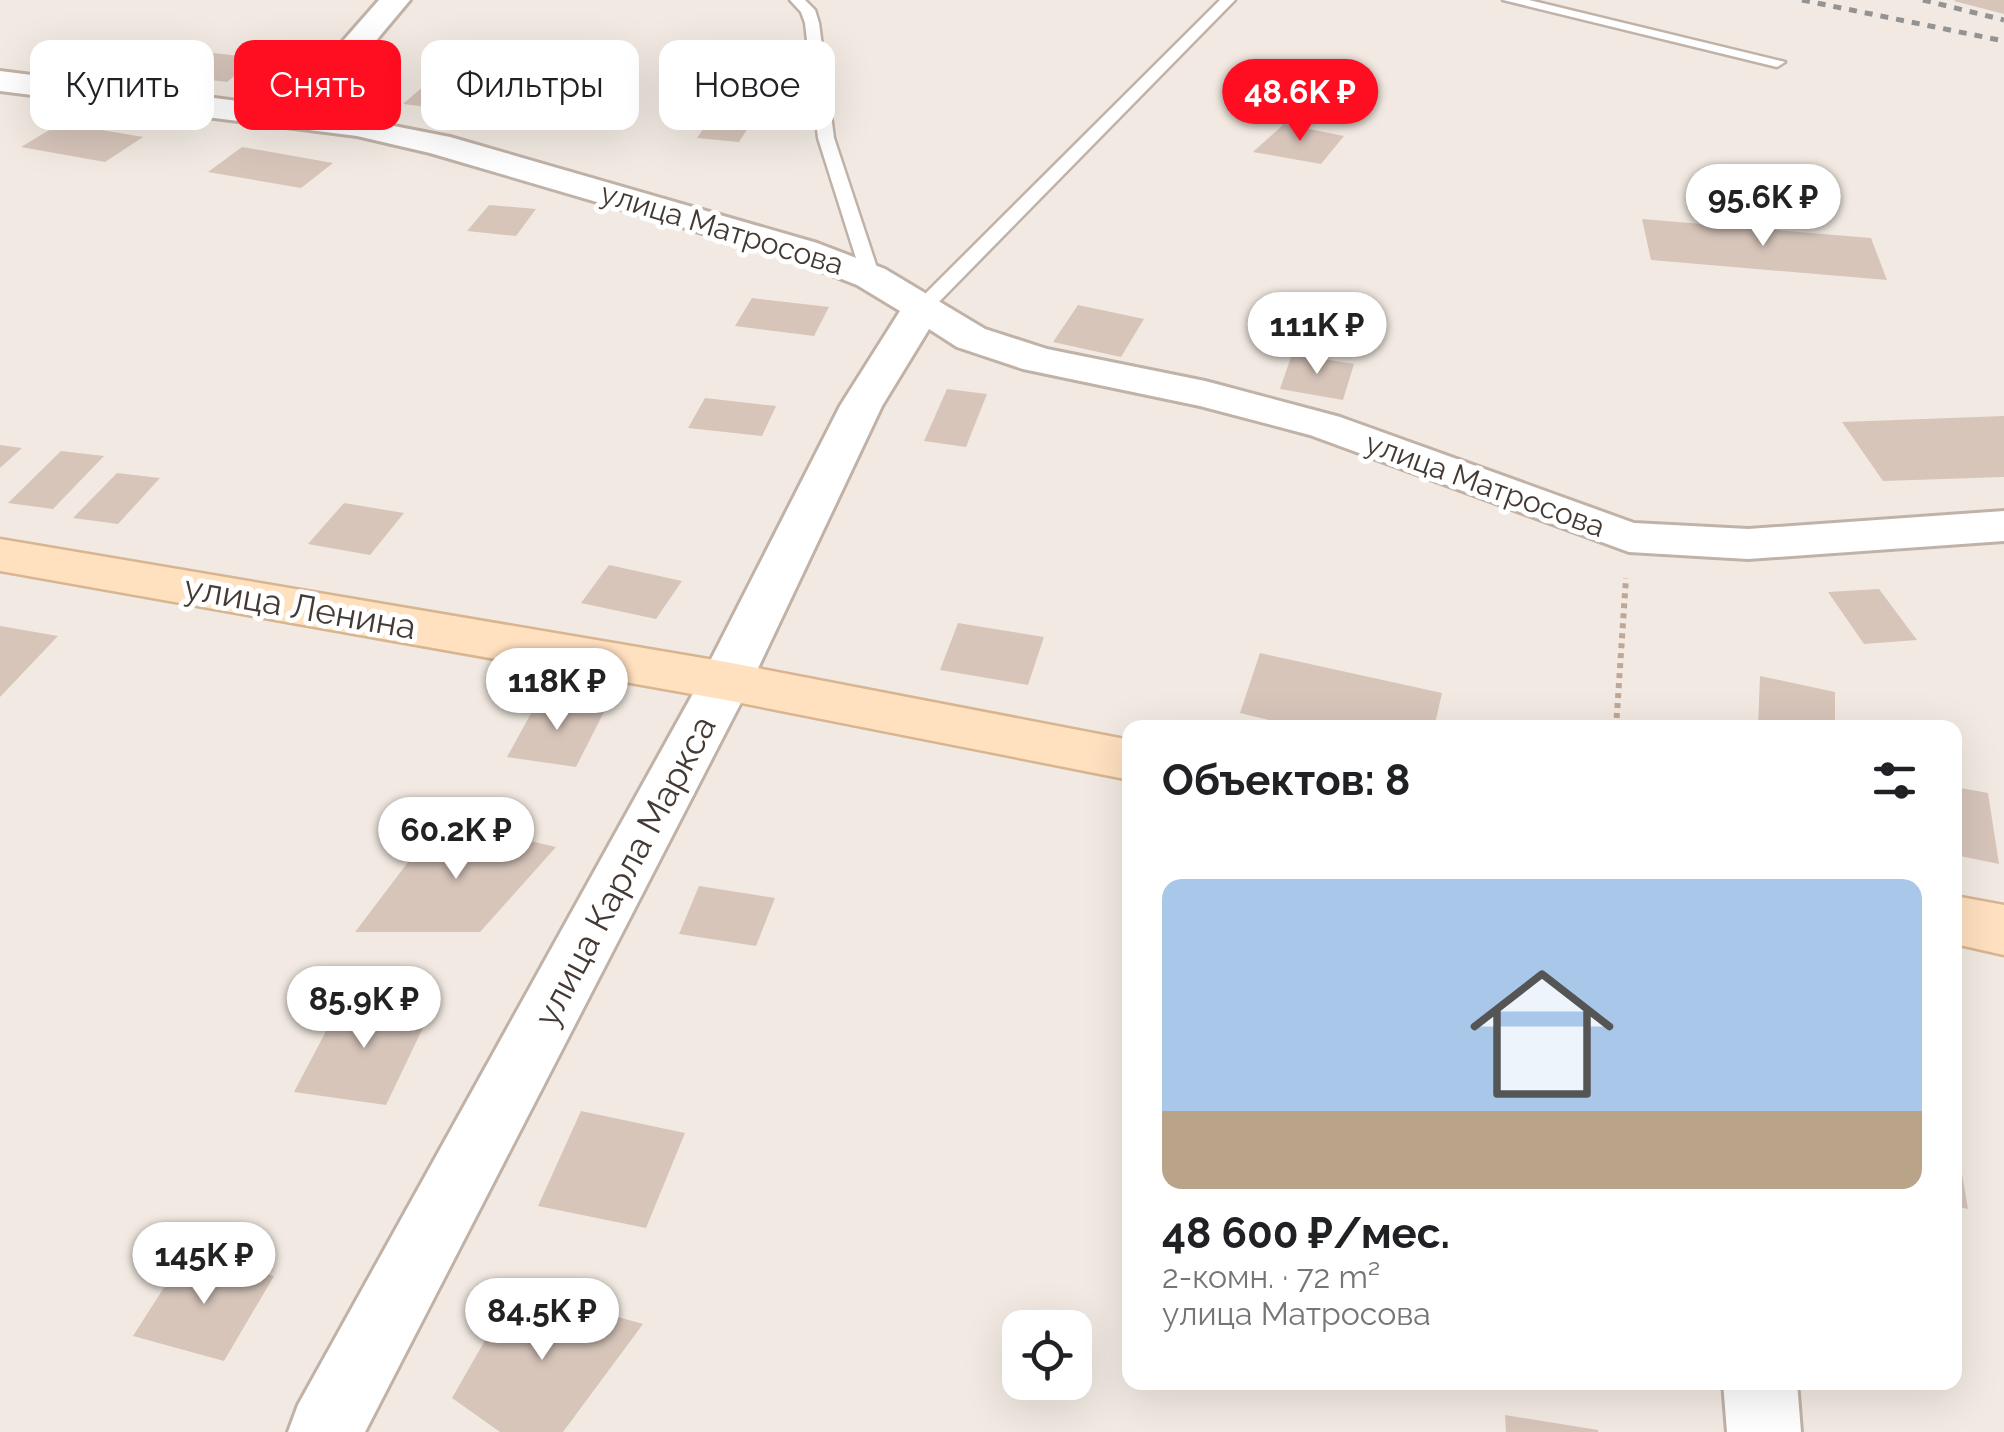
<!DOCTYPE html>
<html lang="ru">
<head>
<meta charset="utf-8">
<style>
  body { margin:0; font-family:Raleway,sans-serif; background:#f2f2f2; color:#202124; height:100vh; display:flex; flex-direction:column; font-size:38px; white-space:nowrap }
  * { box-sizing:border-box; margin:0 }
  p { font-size:32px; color:#757577 }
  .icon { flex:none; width:55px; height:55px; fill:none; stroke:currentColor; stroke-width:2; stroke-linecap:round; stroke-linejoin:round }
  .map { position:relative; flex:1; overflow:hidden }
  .panel { position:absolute; left:1122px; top:720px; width:840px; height:670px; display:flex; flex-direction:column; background:#fff; border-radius:20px; box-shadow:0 10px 40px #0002 }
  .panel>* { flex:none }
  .banner { position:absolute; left:30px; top:40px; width:942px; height:90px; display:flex; gap:20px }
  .buttons { position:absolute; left:1002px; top:1310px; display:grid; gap:20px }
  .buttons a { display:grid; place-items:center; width:90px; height:90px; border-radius:20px; background:#fff; box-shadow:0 10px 40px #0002; font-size:50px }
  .price { position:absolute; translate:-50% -85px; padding:0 22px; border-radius:35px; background:#fff; color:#222; font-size:32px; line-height:65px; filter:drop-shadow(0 2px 5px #0008) }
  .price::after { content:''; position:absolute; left:50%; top:60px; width:30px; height:22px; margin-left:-15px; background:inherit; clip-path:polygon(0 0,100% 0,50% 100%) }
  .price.on { background:#ff0d20; color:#fff }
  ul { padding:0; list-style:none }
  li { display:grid; align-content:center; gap:20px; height:530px; padding:0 40px }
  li+li { border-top:2px solid #e0e0e0 }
  li span { display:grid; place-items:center; height:310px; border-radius:20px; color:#555 }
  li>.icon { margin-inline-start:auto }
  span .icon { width:180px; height:180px; fill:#fffc; stroke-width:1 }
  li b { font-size:42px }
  h2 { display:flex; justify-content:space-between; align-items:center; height:120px; padding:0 40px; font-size:42px }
  .pill { padding:0 35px; border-radius:20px; background:#fff; box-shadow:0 10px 40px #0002; font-size:35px; line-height:90px }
  .pill.on { background:#ff0d20; color:#fff }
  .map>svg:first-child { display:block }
</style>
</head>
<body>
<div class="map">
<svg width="2004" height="1432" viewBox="0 0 2004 1432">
  <rect width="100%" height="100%" fill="#f2eae2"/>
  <!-- building -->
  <g fill="#d7c5ba">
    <path d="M1955,0H2004V14L1954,1Z"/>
    <path d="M154,46L257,58L227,82L121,69Z"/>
    <path d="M426,84L466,89L445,109L403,104Z"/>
    <path d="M726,96L766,100L739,142L697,138Z"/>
    <path d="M578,101L619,105L599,129L557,124Z"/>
    <path d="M61,123L143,137L105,162L21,147Z"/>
    <path d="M1284,124L1344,136L1321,164L1253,152Z"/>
    <path d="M242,147L333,163L301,188L208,172Z"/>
    <path d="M489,205L536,209L516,236L467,231Z"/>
    <path d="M1642,219L1871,238L1887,280L1651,260Z"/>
    <path d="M752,298L829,307L814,336L735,326Z"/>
    <path d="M1078,305L1144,319L1121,357L1053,342Z"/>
    <path d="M1292,354L1354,364L1343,400L1280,389Z"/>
    <path d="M947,389L987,394L966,447L924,441Z"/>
    <path d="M705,398L776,406L762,436L688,428Z"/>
    <path d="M2004,416V477L1883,481L1842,422Z"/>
    <path d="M0,445L22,448L0,468Z"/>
    <path d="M61,451L104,456L53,509L8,503Z"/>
    <path d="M117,473L160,478L118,524L73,518Z"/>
    <path d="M344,503L404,513L370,555L308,544Z"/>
    <path d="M609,565L682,581L656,619L581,603Z"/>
    <path d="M1879,589L1917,640L1864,644L1828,592Z"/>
    <path d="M958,623L1044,637L1028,685L940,670Z"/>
    <path d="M0,626L58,636L0,697Z"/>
    <path d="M1260,653L1442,693L1434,728H1302L1240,713Z"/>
    <path d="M1760,676L1835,692V728H1758Z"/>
    <path d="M539,699L606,708L576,767L507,757Z"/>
    <path d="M1955,787L1988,793L1999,864L1955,855Z"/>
    <path d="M440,820L556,847L480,932H355Z"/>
    <path d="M699,886L775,898L756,946L679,934Z"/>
    <path d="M344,997L432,1009L386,1105L294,1092Z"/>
    <path d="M581,1111L685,1133L646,1228L538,1206Z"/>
    <path d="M1955,1144H1957L1968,1209L1955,1206Z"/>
    <path d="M186,1253L274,1276L224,1361L133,1336Z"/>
    <path d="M515,1288L643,1324L563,1432H500L452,1398Z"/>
    <path d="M1505,1415L1598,1430V1432H1506Z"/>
  </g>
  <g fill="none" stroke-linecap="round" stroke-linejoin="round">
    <defs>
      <g id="lane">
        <path d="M790,0H805L815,10L819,23L834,138L880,277L878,281H864L862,277L818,138L805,23L801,12Z"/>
        <path d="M1220,0H1235L928,313H914V305Z"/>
        <path d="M1503,0H1529L1785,62L1777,67Z"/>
      </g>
      <g id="street">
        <path d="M379,0H410L317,111L450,137L817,243L885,269L985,329L1047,349L1205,381L1340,417L1634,523L1748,529L2004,511V541L1748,559L1629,552L1310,435L1200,406L1023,369L957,347L929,329L882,406L752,681L365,1432H288L298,1405L700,681L840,406L900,311L857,285L791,259L430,153L357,136L0,91V71L285,107Z"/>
        <path d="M1723,1382H1797L1801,1432H1727Z"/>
      </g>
      <g id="secondary">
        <path d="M0,539L726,662L1130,740V780L726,700L0,571Z"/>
        <path d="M1955,896L2004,905V955L1955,944Z"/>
      </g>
    </defs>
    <!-- lane casing -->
    <use href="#lane" stroke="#c1b2a8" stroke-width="5"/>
    <!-- street casing -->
    <use href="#street" stroke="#c1b2a8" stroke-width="6"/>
    <!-- secondary casing -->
    <use href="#secondary" stroke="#d8b591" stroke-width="5"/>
    <!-- path -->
    <path stroke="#c0a795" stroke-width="6" stroke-dasharray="5 5" stroke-linecap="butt" d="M1616,728L1626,578"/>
    <!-- lane -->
    <use href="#lane" fill="#fff" fill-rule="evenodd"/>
    <!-- street -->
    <use href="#street" fill="#fff" fill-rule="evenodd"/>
    <!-- secondary -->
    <use href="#secondary" fill="#ffe1c0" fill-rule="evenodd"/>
    <!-- rail -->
    <g stroke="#939393" stroke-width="5" stroke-dasharray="8 8" stroke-linecap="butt">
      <path d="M1802,0L2004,41"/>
      <path d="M1923,0L2004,20"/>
    </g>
  </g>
  <g text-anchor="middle" stroke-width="10" stroke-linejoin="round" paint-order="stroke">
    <!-- far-street labels -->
    <g font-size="30" fill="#443933" stroke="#fff">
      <text transform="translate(722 229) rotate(17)" y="10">улица Матросова</text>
      <text transform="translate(1485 485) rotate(20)" y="10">улица Матросова</text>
    </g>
    <!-- street labels -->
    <g font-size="35" fill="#443933" stroke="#fff">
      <text transform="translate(300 607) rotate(10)" y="12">улица Ленина</text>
      <text transform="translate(625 871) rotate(-62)" y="12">улица Карла Маркса</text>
    </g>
  </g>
</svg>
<div class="buttons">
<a><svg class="icon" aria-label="locate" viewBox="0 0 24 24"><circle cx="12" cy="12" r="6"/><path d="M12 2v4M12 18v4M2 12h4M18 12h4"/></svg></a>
</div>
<b class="price on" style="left:1300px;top:144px">48.6K ₽</b>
<b class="price" style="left:1763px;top:249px">95.6K ₽</b>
<b class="price" style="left:1317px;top:377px">111K ₽</b>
<b class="price" style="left:557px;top:733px">118K ₽</b>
<b class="price" style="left:456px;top:882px">60.2K ₽</b>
<b class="price" style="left:364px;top:1051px">85.9K ₽</b>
<b class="price" style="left:204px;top:1307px">145K ₽</b>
<b class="price" style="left:542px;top:1363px">84.5K ₽</b>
<div class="banner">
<a class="pill">Купить</a>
<a class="pill on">Снять</a>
<a class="pill">Фильтры</a>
<a class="pill">Новое</a>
</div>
<section class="panel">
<h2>Объектов: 8<svg class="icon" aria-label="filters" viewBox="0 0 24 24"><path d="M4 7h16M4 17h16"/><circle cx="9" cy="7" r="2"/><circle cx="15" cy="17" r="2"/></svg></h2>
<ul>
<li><span style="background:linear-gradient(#a9c7e8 75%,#b9a48a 0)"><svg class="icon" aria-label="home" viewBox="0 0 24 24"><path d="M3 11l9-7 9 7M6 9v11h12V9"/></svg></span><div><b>48 600 ₽/мес.</b><p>2-комн. · 72 m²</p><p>улица Матросова</p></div></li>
</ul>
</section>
</div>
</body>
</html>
